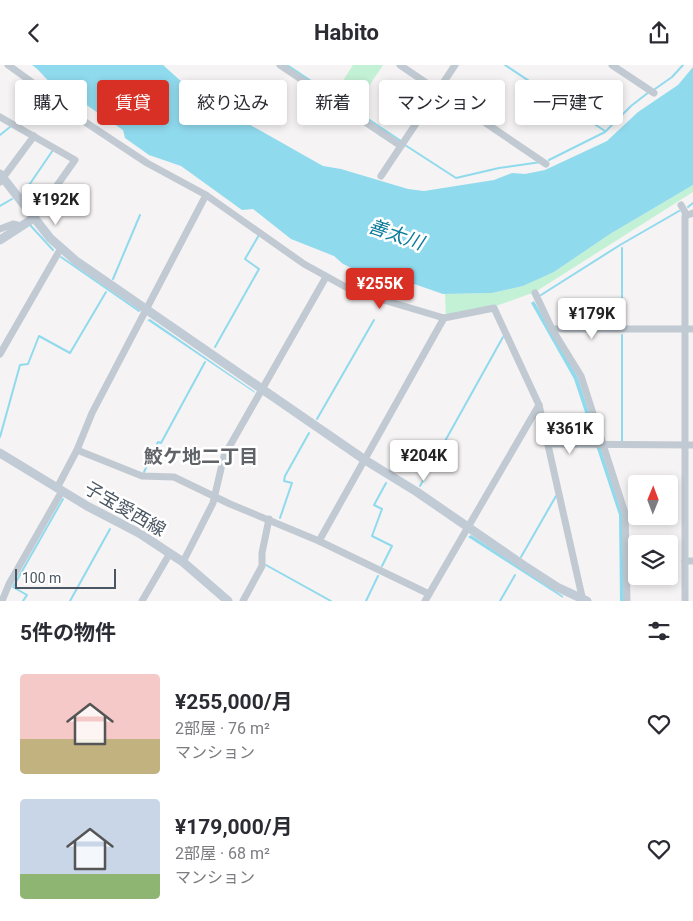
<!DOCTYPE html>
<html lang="ja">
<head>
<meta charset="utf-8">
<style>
  body { margin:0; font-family:Roboto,"Noto Sans JP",sans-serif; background:#f7f7f7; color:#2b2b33; height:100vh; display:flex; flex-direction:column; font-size:19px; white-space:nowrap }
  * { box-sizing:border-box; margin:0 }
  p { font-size:16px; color:#7c7c81 }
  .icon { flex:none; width:28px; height:28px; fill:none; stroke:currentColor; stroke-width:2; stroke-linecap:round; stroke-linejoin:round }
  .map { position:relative; height:536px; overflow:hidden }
  .sheet { display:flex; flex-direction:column; background:#fff; flex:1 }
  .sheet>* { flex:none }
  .banner { position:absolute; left:15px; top:15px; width:664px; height:45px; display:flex; gap:10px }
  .needle { width:32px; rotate:1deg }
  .fabs { position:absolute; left:628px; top:410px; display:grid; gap:10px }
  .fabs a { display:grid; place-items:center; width:50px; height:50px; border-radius:5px; background:#fff; box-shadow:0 2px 8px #0003; font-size:25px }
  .scale { position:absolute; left:15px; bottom:12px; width:101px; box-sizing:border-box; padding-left:5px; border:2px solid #4a5661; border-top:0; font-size:14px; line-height:18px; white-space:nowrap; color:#4a5661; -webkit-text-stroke:4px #fff; paint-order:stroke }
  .price { position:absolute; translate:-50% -42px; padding:0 11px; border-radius:5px; background:#fff; color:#222; font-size:16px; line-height:32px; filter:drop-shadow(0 1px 2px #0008) }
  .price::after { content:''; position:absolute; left:50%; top:30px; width:15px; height:11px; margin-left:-8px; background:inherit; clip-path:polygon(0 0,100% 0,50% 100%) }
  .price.current { background:#d93025; color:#fff }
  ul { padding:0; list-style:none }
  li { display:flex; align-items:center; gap:15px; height:125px; padding:0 20px }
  li span { display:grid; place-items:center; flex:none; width:140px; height:100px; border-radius:5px; color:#555 }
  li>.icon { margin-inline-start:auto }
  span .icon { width:60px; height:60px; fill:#fffc; stroke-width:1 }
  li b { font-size:21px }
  h2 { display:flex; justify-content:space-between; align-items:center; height:60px; padding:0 20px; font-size:21px }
  .chip { padding:0 18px; border-radius:5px; background:#fff; box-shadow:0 2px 8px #0003; font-size:18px; line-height:45px }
  .chip.current { background:#d93025; color:#fff }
  header { display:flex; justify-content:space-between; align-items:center; height:65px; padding:0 20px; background:#fff; font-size:22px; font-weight:700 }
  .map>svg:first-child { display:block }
</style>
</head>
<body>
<header><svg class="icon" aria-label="back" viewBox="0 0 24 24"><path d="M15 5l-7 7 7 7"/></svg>Habito<svg class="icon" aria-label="share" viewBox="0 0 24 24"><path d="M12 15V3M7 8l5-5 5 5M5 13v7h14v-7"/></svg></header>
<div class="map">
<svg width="693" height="536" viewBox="0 0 693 536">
  <rect width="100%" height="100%" fill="#f5f3f3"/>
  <!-- green -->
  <g fill="#c3f1d5">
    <path d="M353,0H383L353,45L333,31Z"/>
    <path d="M693,120V127L535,227L493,242L446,252L445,229L492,228L523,221L554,207L610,169Z"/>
  </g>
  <!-- water -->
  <g fill="#90daee">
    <path d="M32,0H163L183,18L220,40L229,48L323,101L341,104L408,124L424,126L494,115L512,108L525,109L545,105L607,76L638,47L678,20L693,2V120L610,169L554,207L523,221L492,228L443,229L391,211L358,206L343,199L334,191L291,174L253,144L242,145L181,101L149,90L125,73L123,65L88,41L66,22C48,22 45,9 32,0Z"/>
    <path d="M534,236L578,313L622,449L624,536H620L619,450L574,314L531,238Z"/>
    <path d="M150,254L254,326L255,328L147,255Z"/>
    <path d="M471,470L563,531V533L468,472Z"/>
  </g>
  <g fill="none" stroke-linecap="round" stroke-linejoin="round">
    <!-- stream -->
    <g stroke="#90daee" stroke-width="2">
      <path d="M287,0L401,76"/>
      <path d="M505,0L605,66"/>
      <path d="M655,24L672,12L683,0"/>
      <path d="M0,70L10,62"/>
      <path d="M405,80L456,113L499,103L541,97"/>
      <path d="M549,95L605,67L631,41L649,27"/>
      <path d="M23,129L53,85"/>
      <path d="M0,141L12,134"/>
      <path d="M688,142L693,138"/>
      <path d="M30,160L53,185"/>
      <path d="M61,192L139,246"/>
      <path d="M113,214L140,150"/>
      <path d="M541,230L620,180L679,146"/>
      <path d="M622,260V183"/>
      <path d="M622,270V376"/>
      <path d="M215,282L259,204L245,194L259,170"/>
      <path d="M317,354L374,255"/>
      <path d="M0,372L20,300L28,299L39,271L70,288L106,227"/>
      <path d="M144,407L158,377L161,378L205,297"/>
      <path d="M420,421L503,272"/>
      <path d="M280,453L292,418L284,416L285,411L309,368"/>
      <path d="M521,492L556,431"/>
      <path d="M266,500L331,536"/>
      <path d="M382,501L392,481L372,471L382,444L374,440L386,418"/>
      <path d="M23,536L27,530L13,522L63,434"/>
      <path d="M70,536L110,464"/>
      <path d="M366,536L378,511"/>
      <path d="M500,536L515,510"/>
    </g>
    <!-- street -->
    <g stroke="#c1cad2" stroke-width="7">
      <path d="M8,0L65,41L73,49L147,98L206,130L304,199L353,226L444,253L494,243L539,340L583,536"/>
      <path d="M280,0L401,81"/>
      <path d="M400,0L546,99"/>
      <path d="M612,0L654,28"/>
      <path d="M0,52L75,95L34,153"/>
      <path d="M381,111L455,0"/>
      <path d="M0,117L34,71"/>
      <path d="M681,140L686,149"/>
      <path d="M0,164L13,159L21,161"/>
      <path d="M535,228L552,264H693"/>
      <path d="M552,264L581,311L625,448L627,536"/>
      <path d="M0,289L61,183"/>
      <path d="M548,379L693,380"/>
      <path d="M77,385L142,411L174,412L230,439L319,476L429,529"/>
      <path d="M57,423L77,385L92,348L206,130"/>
      <path d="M319,476L444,253"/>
      <path d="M685,496H693"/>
      <path d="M183,497L213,438L224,391L326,212"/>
      <path d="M2,536L9,519L62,426"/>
      <path d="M142,536L170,488"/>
      <path d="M243,536L262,501V488L269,454"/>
      <path d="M425,536L539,340"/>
      <path d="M685,536V151L693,148"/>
    </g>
    <!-- secondary -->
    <g stroke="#c1cbd6" stroke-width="9">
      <path d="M0,109L50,173L76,196L365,395L417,427L523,500L557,522L587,536"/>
      <path d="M0,175L34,153"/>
      <path d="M0,388L87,441L139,468L183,497L228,536"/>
    </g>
  </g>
  <g text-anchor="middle" stroke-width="5" stroke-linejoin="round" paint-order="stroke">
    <!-- street labels -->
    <g font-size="18" fill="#4a5661" stroke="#fff">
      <text transform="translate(125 444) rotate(30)" y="6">子宝愛西線</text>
    </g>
    <!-- water labels -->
    <g font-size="19" font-style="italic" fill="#0c7c9b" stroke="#fff">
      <text transform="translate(396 169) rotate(19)" y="7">善太川</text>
    </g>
    <!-- neighbourhood labels -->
    <g font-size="19" font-weight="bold" fill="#5f6368" stroke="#fff">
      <text x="201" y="398">鮫ケ地二丁目</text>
    </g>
  </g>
</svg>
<div class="fabs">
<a><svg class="needle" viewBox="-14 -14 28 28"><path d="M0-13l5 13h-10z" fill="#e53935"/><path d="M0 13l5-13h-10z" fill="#7c7c81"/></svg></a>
<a><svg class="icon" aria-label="layers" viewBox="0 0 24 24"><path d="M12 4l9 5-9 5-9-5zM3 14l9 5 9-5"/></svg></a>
</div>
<div class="scale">100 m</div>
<b class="price" style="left:56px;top:161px">¥192K</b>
<b class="price current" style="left:380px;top:245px">¥255K</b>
<b class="price" style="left:592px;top:275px">¥179K</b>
<b class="price" style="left:570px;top:390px">¥361K</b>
<b class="price" style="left:424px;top:417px">¥204K</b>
<div class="banner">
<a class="chip">購入</a>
<a class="chip current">賃貸</a>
<a class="chip">絞り込み</a>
<a class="chip">新着</a>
<a class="chip">マンション</a>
<a class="chip">一戸建て</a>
</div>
</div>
<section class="sheet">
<h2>5件の物件<svg class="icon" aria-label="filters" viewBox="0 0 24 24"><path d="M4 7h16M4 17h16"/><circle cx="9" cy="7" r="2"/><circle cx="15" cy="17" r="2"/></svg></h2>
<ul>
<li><span style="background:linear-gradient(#f6c9c9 65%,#c2b280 0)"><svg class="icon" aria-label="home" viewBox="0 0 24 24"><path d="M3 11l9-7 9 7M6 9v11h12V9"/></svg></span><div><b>¥255,000/月</b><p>2部屋 · 76 m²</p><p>マンション</p></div><svg class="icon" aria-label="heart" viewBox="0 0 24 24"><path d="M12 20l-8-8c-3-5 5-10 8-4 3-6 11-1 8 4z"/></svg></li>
<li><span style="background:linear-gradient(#c9d6e8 75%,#8fb573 0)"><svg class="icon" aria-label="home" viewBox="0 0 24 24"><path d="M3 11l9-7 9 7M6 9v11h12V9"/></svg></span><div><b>¥179,000/月</b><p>2部屋 · 68 m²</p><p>マンション</p></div><svg class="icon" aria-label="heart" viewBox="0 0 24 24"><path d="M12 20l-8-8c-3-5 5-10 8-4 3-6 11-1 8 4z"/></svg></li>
</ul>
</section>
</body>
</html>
